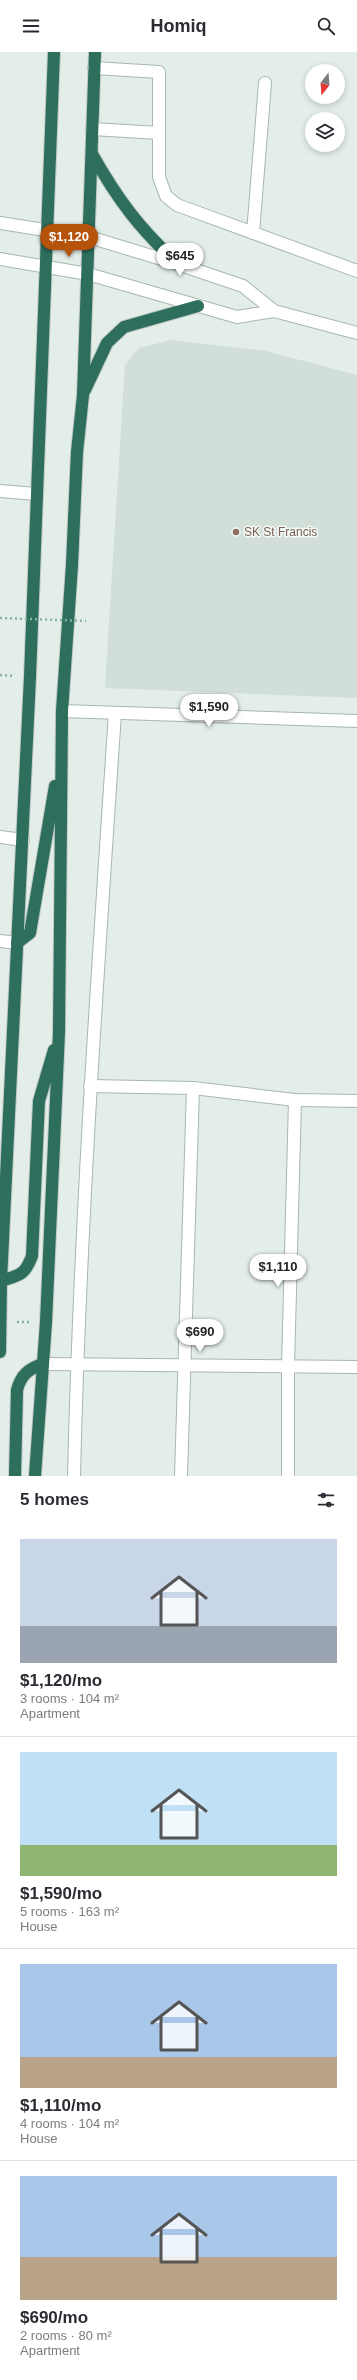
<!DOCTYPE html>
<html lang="en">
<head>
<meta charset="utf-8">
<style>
  body { margin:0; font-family:Arial,sans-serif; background:#f2f2f3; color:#2b2b33; height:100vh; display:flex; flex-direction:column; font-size:15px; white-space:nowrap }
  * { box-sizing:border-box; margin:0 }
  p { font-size:13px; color:#7c7c81 }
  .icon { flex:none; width:22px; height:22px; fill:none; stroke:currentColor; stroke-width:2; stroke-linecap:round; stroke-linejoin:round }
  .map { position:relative; height:1424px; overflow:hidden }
  .side { display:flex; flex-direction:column; background:#fff; flex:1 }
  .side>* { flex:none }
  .needle { width:26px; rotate:197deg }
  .buttons { position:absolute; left:305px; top:12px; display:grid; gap:8px }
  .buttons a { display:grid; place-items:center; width:40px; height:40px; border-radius:50%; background:#fff; box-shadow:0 2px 6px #0003; font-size:20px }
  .price { position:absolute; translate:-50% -34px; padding:0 9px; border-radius:14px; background:#fff; color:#222; font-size:13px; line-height:26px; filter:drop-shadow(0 1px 2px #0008) }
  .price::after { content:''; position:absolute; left:50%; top:24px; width:12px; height:9px; margin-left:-6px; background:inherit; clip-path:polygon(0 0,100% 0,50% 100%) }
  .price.current { background:#b45309; color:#fff }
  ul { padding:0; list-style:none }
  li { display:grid; align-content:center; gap:8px; height:212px; padding:0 20px }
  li+li { border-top:1px solid #e1e1e2 }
  li span { display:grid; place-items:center; height:124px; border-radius:0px; color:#555 }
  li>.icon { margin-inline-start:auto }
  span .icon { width:72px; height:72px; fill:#fffc; stroke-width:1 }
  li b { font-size:17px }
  h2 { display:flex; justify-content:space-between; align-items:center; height:48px; padding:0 20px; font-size:17px }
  header { display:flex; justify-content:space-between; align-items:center; height:52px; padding:0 20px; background:#fff; font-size:18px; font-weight:600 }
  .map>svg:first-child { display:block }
</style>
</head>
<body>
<header><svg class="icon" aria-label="menu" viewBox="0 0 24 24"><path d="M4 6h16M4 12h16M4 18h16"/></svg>Homiq<svg class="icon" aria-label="search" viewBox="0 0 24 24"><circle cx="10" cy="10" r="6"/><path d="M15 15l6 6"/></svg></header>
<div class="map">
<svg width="357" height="1424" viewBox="0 0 357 1424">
  <rect width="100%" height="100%" fill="#e4eee9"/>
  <!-- built -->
  <path fill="#d2ded8" d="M171,288L266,299L357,323V646L105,636L125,313L139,296Z"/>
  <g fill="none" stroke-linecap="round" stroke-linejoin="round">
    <defs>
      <g id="minor">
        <path d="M94,16L159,20V125L166,144L177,153L357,219"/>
        <path d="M92,77L159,81"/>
        <path d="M0,171L89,185L178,212L243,234L274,259"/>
        <path d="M253,181L265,31"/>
        <path d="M0,207L88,222L237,265L274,259L357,281"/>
        <path d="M0,439L36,442"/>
        <path d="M62,659L357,669"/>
        <path d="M0,785L23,788"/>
        <path d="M0,889L17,891"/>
        <path d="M90,1034L193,1036L295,1048L357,1049"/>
        <path d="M43,1312L357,1315"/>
        <path d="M74,1424C80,1169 98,915 115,661"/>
        <path d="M181,1424L193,1036"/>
        <path d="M288,1424V1314L295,1048"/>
      </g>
      <g id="highway">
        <path d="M92,102C118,148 139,176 178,212"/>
        <path d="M85,338L107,291L124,275L198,254"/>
        <path d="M17,891L30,881L55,734"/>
        <path d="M1,1229C20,1223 25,1223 32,1204L39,1049L54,998"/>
        <path d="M0,1300L1,1229L30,625L54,0"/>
        <path d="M15,1424L17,1338C21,1323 28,1317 43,1312"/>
        <path d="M35,1424L46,1270L59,980L62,659L72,513L77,400L83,343L95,0"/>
      </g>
    </defs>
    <!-- minor casing -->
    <use href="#minor" stroke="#a6b7b0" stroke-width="14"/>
    <!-- highway casing -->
    <use href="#highway" stroke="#c1cac7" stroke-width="14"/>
    <!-- path -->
    <g stroke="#84b3a1" stroke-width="2.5" stroke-dasharray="2 3" stroke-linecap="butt">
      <path d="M0,623L14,624"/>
      <path d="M17,1270H30"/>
    </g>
    <!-- minor -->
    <use href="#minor" stroke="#fff" stroke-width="12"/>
    <!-- highway -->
    <use href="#highway" stroke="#2d6e5d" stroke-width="12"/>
    <!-- path-bridge -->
    <path stroke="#84b3a1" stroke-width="2.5" stroke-dasharray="2 3" stroke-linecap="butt" d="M0,566L86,569"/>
  </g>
  <!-- markers -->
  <circle fill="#8d6e63" stroke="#f5faf7" stroke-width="1.5" cx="236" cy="480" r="4"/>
  <g text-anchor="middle" stroke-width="3" stroke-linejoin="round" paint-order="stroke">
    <!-- education labels -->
    <g font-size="12" fill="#785e54" stroke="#f5faf7" text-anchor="start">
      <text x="244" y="484">SK St Francis</text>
    </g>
  </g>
</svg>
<div class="buttons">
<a><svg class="needle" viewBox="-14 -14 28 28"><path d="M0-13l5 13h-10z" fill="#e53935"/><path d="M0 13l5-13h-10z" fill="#7c7c81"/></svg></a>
<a><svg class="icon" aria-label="layers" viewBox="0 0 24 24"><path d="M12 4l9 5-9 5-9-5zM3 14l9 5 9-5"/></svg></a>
</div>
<b class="price current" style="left:69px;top:206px">$1,120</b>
<b class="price" style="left:180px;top:225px">$645</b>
<b class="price" style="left:209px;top:676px">$1,590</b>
<b class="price" style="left:278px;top:1236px">$1,110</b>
<b class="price" style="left:200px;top:1301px">$690</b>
</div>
<section class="side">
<h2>5 homes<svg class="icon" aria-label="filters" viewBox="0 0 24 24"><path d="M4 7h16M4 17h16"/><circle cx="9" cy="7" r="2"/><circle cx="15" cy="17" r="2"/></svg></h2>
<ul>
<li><span style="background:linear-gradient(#c9d6e8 70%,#9aa5b1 0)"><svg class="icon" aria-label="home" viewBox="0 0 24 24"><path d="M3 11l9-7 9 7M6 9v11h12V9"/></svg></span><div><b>$1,120/mo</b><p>3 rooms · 104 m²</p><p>Apartment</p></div></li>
<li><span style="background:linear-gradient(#bfe0f5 75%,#8fb573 0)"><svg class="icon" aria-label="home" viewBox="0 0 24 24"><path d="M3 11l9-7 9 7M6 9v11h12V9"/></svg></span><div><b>$1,590/mo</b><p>5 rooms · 163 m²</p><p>House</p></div></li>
<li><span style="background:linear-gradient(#a9c7e8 75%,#b9a48a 0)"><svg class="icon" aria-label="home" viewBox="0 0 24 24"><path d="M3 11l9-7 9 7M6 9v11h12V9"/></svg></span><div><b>$1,110/mo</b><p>4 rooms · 104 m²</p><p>House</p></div></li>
<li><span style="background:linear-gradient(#a9c7e8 65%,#b9a48a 0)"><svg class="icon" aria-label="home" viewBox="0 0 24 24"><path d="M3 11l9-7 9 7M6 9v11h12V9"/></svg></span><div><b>$690/mo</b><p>2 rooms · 80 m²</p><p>Apartment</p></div></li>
</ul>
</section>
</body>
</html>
